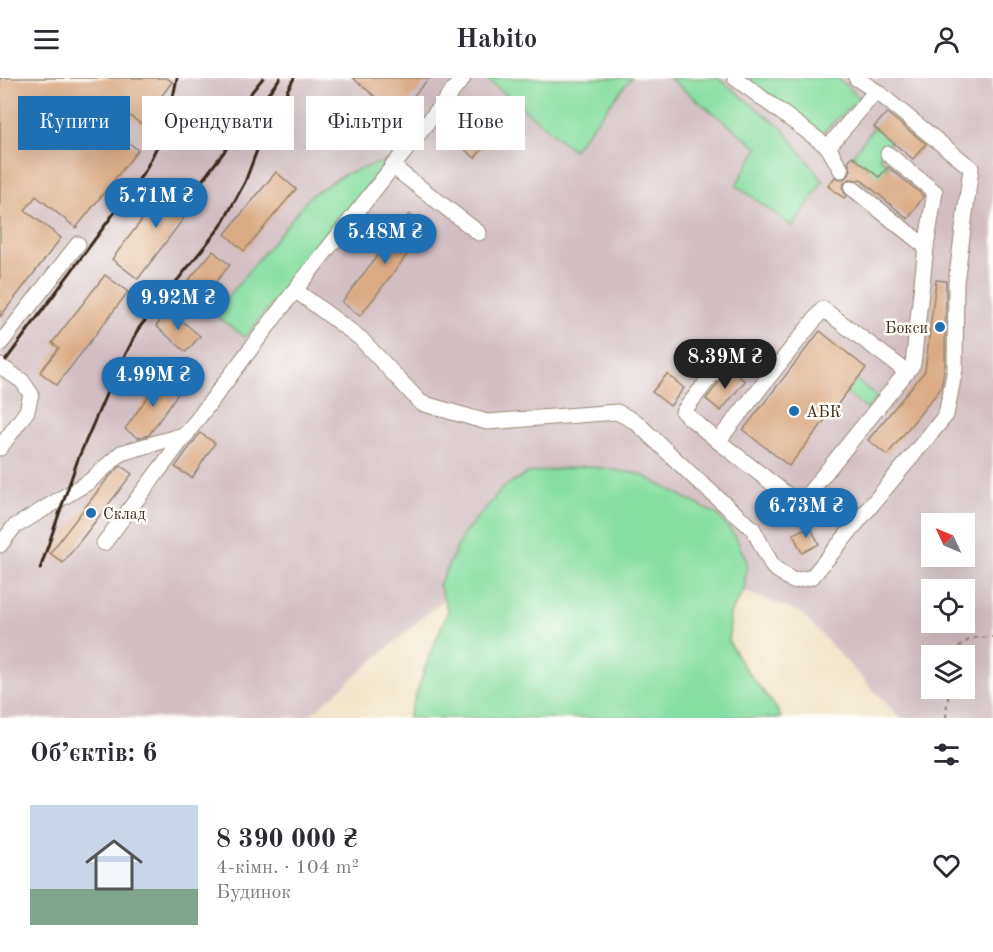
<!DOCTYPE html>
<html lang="uk">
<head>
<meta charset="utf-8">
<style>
  body { margin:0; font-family:"Old Standard TT",serif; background:#f7f7f7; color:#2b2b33; height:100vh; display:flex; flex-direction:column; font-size:22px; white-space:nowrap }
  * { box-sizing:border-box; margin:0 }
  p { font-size:20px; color:#7c7c81 }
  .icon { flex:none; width:33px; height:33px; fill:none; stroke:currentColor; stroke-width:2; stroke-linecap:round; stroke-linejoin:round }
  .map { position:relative; height:640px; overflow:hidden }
  .panel { display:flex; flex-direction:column; background:#fff; flex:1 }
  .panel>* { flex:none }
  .hud { position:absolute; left:18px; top:18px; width:600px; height:54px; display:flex; gap:12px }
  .needle { width:39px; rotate:314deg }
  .controls { position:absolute; left:921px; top:435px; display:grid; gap:12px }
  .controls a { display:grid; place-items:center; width:54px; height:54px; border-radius:0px; background:#fff; box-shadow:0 6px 24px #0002; font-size:30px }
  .price { position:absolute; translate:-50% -51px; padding:0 14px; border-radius:21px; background:#1f6fb2; color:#fff; font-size:20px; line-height:39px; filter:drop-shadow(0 2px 3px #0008) }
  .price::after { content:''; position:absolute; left:50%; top:36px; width:18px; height:14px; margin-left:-9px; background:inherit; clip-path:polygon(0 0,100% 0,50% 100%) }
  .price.current { background:#222; color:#fff }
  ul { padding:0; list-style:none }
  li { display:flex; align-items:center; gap:18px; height:150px; padding:0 30px }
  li+li { border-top:2px solid #e1e1e2 }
  li span { display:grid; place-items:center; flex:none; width:168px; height:120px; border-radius:0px; color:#555 }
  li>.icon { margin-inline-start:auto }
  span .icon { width:72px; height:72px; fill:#fffc; stroke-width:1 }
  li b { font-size:26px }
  h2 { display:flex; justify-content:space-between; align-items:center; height:72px; padding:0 30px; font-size:26px }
  .tag { padding:0 21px; border-radius:0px; background:#fff; box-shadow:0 6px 24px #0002; font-size:21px; line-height:54px }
  .tag.current { background:#1f6fb2; color:#fff }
  header { display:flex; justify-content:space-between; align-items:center; height:78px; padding:0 30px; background:#fff; font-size:27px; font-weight:700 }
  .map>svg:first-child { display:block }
</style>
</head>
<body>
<header><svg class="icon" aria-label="menu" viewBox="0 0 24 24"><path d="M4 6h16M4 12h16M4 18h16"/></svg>Habito<svg class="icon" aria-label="person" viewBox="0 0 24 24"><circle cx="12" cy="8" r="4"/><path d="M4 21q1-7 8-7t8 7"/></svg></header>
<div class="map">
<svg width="993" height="640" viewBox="0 0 993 640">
  <rect width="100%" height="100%" fill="#fdfcf7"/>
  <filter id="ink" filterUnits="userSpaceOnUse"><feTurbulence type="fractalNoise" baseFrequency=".0167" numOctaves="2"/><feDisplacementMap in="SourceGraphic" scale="12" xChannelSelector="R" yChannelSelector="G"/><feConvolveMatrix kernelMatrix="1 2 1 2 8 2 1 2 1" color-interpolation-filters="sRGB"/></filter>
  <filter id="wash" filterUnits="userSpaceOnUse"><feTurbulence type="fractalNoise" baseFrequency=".008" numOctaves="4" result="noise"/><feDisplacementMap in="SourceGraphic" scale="24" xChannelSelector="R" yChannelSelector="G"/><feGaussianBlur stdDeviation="1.35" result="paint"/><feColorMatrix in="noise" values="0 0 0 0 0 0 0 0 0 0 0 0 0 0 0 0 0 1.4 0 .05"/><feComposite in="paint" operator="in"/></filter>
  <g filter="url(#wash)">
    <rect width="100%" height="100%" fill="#f1e3c7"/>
    <!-- industrial -->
    <path fill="#d2bec2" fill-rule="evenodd" d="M0,0H993V640H900L800,534L608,464L461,506L307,640H0ZM932,446H964V478H932ZM932,512H964V544H932ZM932,578H964V610H932Z"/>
    <!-- green -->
    <g fill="#86dea2" stroke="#608460" stroke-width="1.5">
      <path d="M486,0H631L573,72Z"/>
      <path d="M669,0H718L782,50L823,103L793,149L736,107L758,70Z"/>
      <path d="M747,0H837L860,20L822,55Z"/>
      <path d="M874,49L891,63L879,79L889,87L870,110L859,102L868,90L852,78Z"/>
      <path d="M388,82L245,259L214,236L311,117L345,96Z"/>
      <path d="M856,302L877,318L867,331L846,315Z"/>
      <path d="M586,388L640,396L718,437L735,458L747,484L744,512L730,536L729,564L743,588L776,630L781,640H408L429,579L448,533L439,507L464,455L504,409L528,395Z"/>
    </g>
    <g id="blocks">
      <!-- building -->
      <g fill="#dbab84">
        <path d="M0,0H167L172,4L141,46L111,24L98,40L138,72L76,150L36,118L25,132L61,160L0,239Z"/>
        <path d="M353,0H429L397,37Z"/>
        <path d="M491,25L508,38L475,80L458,66L465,56L460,52L476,32L482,36Z"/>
        <path d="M887,35L926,66L913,81L874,49Z"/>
        <path d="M852,78L879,99L888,89L924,118L908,141L860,101L858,102L849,101L845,104L842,109L846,118L844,120L828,108L835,99L842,102L849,97L851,92L848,84Z"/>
        <path d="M276,94L296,111L244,173L225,156Z"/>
        <path d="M174,100L199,120L138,201L112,181Z"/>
        <path d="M409,136L428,150L360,238L342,224Z"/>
        <path d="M213,173L230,187L204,218L187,204Z"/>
        <path d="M105,197L128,214L57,307L40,294L59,270L52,265Z"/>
        <path d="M936,202L946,203L945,286L941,310L887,377L868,362L925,293Z"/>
        <path d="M169,232L200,258L186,274L156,248Z"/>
        <path d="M820,253L866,290L789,388L743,352Z"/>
        <path d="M729,291L745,303L721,333L706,321Z"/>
        <path d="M667,296L684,310L670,328L652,314Z"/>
        <path d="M162,298L181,311L149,357L138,360L125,351Z"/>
        <path d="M200,355L215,365L192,400L175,389Z"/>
        <path d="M121,388L132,396L63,485L50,475L107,401Z"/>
        <path d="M810,448L819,466L802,475L793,456Z"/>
      </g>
    </g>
  </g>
  <g filter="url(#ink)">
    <use href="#blocks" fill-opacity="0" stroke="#968672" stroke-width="1.5"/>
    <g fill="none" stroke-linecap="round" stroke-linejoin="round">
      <defs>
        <g id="minor">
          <path d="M735,0L828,69L841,92"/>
          <path d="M856,0L876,13"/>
          <path d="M392,88L479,155"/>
          <path d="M852,110L926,169L935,114L888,76"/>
          <path d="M295,212L360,260L421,325L487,344L617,334L636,344L696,401L753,451L773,489L793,503L812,499L946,337L955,291L956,205L971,90L876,13L828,69"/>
          <path d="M0,266L78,166"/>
          <path d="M0,288L22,303L31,316L27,333L0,370"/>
          <path d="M718,363L683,334L726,279"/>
          <path d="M800,427L718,363L823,231L907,294"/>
          <path d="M793,435L913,286L926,169"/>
          <path d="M104,465L295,212L463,0"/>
          <path d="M0,467L14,449L90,403L121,375L187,356"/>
        </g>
      </defs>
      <!-- minor casing -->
      <use href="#minor" stroke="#968672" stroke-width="17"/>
      <!-- path -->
      <g stroke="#968672" stroke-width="2" stroke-dasharray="4.5 4.5" stroke-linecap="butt">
        <path d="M957,578V571L971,560L993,559"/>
        <path d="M946,640L947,623L952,610"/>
      </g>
      <!-- minor -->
      <use href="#minor" stroke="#fff" stroke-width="15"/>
      <!-- rail -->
      <g stroke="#3b2a1e" stroke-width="3">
        <path d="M242,26L263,0"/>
        <path d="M195,112L280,0"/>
        <path d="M6,282L145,93L167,48L177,0"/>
        <path d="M40,491L78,381L111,305L139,250L221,148L245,104L262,59L294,0"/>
      </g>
    </g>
  </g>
  <!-- markers -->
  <g fill="#1f6fb2" stroke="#fdfcf7" stroke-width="2">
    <circle cx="940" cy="249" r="6"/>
    <circle cx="794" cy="333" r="6"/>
    <circle cx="91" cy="435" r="6"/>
  </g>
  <g text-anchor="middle" stroke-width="5" stroke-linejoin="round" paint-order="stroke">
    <!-- poi labels -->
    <g font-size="16" fill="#3b2a1e" stroke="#fdfcf7" text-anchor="start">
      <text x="928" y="255" text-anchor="end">Бокси</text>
      <text x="806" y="339">АБК</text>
      <text x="103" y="441">Склад</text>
    </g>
  </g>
</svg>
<div class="controls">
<a><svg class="needle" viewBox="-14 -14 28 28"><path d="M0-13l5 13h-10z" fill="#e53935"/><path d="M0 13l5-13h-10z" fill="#7c7c81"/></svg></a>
<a><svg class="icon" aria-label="locate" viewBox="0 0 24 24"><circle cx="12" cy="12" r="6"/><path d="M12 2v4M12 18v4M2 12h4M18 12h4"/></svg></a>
<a><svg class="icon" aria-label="layers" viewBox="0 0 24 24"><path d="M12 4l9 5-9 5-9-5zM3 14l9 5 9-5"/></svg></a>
</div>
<b class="price" style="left:156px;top:151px">5.71M ₴</b>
<b class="price" style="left:385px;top:187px">5.48M ₴</b>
<b class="price" style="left:178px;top:253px">9.92M ₴</b>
<b class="price current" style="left:725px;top:312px">8.39M ₴</b>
<b class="price" style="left:153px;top:330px">4.99M ₴</b>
<b class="price" style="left:806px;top:461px">6.73M ₴</b>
<div class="hud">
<a class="tag current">Купити</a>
<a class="tag">Орендувати</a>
<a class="tag">Фільтри</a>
<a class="tag">Нове</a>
</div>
</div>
<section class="panel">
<h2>Об’єктів: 6<svg class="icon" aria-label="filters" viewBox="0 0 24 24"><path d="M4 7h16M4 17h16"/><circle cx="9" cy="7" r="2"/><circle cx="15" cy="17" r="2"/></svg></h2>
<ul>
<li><span style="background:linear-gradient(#c9d6e8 70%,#7fa58c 0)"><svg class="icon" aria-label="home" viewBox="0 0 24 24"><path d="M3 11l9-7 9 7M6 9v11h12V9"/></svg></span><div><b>8 390 000 ₴</b><p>4-кімн. · 104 m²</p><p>Будинок</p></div><svg class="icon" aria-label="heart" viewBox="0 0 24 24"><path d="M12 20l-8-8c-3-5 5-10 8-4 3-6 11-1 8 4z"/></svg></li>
</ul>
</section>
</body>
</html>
